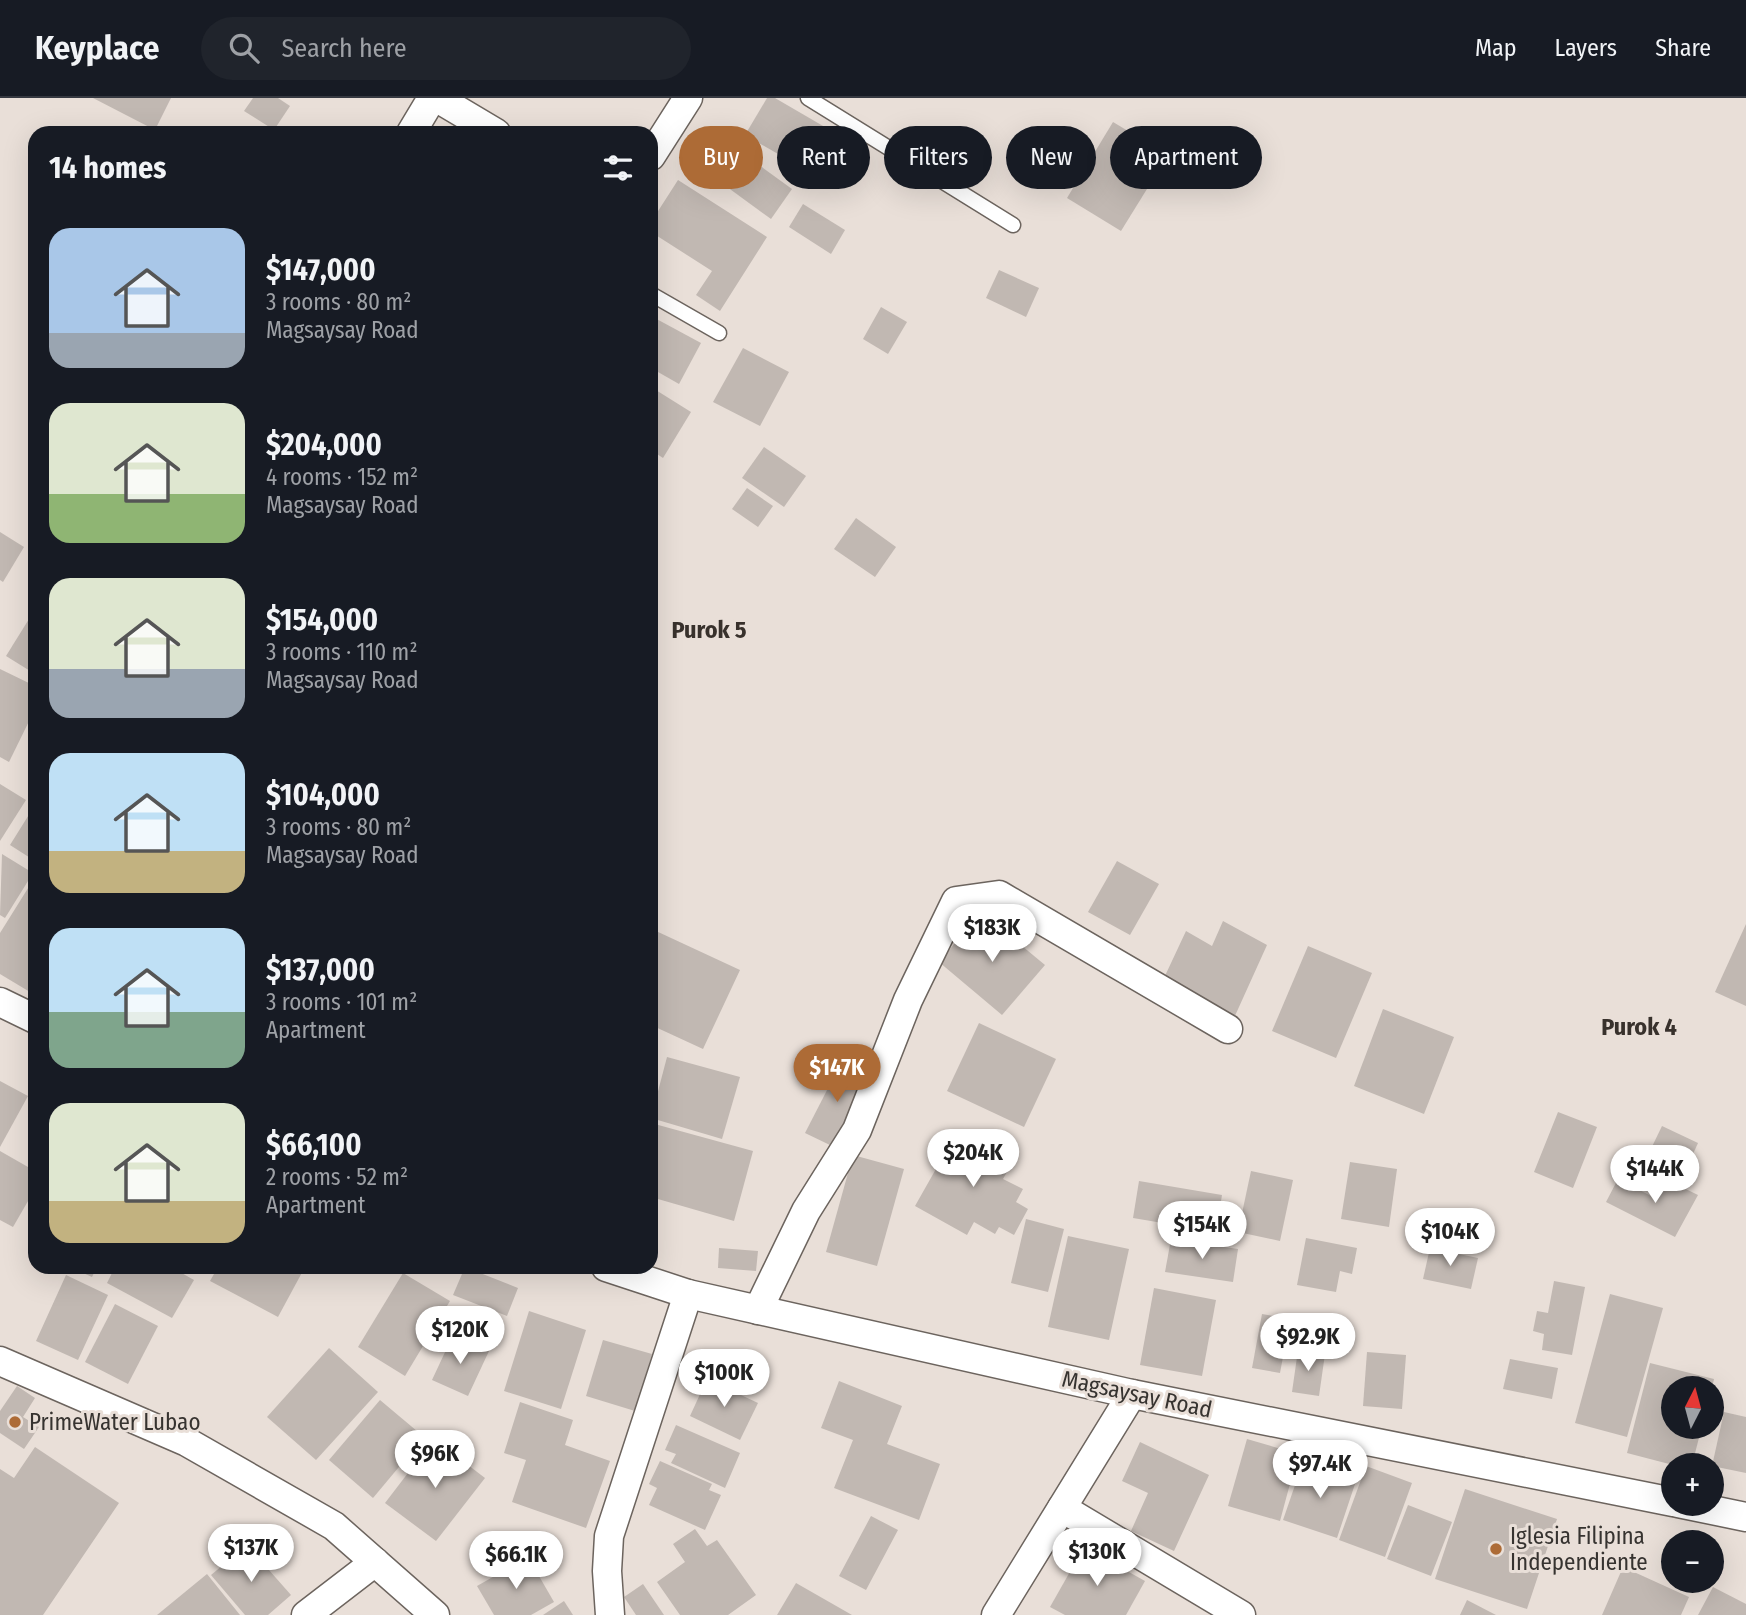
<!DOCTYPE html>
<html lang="en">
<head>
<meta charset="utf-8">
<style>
  body { margin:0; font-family:"Fira Sans Condensed",sans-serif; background:#20242c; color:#f1f3f6; height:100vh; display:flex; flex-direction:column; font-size:26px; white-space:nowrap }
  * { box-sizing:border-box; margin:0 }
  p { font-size:23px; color:#9ea1a6 }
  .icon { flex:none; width:38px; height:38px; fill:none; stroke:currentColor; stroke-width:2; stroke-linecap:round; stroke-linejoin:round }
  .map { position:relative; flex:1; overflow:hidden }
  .side { position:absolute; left:28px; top:28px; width:630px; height:1148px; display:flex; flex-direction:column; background:#171b24; border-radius:21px; box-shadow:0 7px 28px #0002 }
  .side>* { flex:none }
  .guide { position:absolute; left:679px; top:28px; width:665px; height:63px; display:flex; gap:14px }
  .needle { width:46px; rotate:6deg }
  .controls { position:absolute; left:1661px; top:1278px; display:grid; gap:14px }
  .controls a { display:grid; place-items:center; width:63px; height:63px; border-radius:50%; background:#171b24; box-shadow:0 7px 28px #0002; font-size:35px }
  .price { position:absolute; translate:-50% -60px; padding:0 16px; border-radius:24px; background:#fff; color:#222; font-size:23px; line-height:46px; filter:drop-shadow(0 2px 4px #0008) }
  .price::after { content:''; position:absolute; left:50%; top:42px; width:21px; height:16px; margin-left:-10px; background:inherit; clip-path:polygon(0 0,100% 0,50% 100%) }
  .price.current { background:#ad6b36; color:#fff }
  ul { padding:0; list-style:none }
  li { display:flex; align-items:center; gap:21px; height:175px; padding:0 21px }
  li span { display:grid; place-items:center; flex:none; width:196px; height:140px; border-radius:21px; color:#555 }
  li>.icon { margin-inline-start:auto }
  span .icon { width:84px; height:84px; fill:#fffc; stroke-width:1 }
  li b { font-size:30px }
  h2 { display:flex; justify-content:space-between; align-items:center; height:84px; padding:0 21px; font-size:30px }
  .chip { padding:0 24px; border-radius:32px; background:#171b24; box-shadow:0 7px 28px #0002; font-size:24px; line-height:63px }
  .chip.current { background:#ad6b36; color:#fff }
  header { display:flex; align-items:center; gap:42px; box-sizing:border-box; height:98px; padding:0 35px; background:#171b24; border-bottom:2px solid #363941 }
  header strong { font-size:33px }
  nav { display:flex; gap:38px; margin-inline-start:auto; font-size:24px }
  .search { width:490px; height:63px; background:#20242c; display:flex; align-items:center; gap:18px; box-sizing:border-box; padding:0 24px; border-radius:38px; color:#9ea1a6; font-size:26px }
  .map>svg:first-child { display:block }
</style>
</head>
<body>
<header>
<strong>Keyplace</strong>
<div class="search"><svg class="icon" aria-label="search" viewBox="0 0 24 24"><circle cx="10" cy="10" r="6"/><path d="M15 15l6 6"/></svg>Search here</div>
<nav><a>Map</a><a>Layers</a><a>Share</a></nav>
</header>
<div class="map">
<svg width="1746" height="1517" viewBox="0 0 1746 1517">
  <rect width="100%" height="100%" fill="#e9dfd8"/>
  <!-- building -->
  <g fill="#c1b8b2">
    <path d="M93,0H171L155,32Z"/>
    <path d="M253,0H278L290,8L274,32L244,13Z"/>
    <path d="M767,0H775L854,46L830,86L745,37Z"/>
    <path d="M1113,24L1168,57L1121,133L1067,100Z"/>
    <path d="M744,56L792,91L771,121L723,86Z"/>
    <path d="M678,82L767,139L720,213L696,197L712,173L651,134V124Z"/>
    <path d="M803,106L845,132L831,156L789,129Z"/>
    <path d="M999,172L1039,190L1026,219L986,200Z"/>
    <path d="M881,209L907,224L888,256L863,241Z"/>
    <path d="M651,218L701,245L679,286L651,270Z"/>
    <path d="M743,250L789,274L760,328L713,304Z"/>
    <path d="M651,289L691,314L663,360L651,352Z"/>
    <path d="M764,349L806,378L784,409L742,380Z"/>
    <path d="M747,390L773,408L758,429L732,411Z"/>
    <path d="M856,420L896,449L875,479L834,451Z"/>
    <path d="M0,434L24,449L3,484L0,482Z"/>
    <path d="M29,521L35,524V576L6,558Z"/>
    <path d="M0,571L35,588V611L9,664L0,659Z"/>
    <path d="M0,686L26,702L0,743Z"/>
    <path d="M35,707V763L10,747Z"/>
    <path d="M2,756L33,775L5,820L0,817Z"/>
    <path d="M1117,763L1159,786L1130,837L1088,814Z"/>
    <path d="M35,779V897L0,876V835Z"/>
    <path d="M651,786L657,789L651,801Z"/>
    <path d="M981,814L1045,867L1002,917L939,864Z"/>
    <path d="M1223,823L1267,847L1234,920L1164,880L1186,833L1212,848Z"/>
    <path d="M1746,826V908L1715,894Z"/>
    <path d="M656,833L740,872L703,951L651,927V844Z"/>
    <path d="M1308,848L1372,875L1336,960L1272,933Z"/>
    <path d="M1383,911L1454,939L1424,1016L1354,988Z"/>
    <path d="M979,925L1056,961L1024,1029L947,993Z"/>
    <path d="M667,959L740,979L722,1041L651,1020Z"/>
    <path d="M842,963L868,976L832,1048L805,1035Z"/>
    <path d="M0,983L28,998L0,1049Z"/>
    <path d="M1558,1014L1597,1029L1573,1090L1534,1074Z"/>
    <path d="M651,1025L753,1053L734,1123L651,1099Z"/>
    <path d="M1662,1028L1698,1045L1684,1076L1647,1059Z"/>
    <path d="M958,1032L1013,1063L1003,1081L1023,1091L1016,1104L1028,1111L1014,1137L999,1129L995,1136L974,1124L967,1137L915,1108Z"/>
    <path d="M0,1053L35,1073V1091L13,1129L0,1122Z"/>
    <path d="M853,1057L904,1071L877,1168L826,1154Z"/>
    <path d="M1350,1064L1397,1071L1389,1129L1341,1121Z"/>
    <path d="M1634,1064L1659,1078L1650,1092L1626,1079Z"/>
    <path d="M1251,1073L1293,1082L1280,1143L1238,1134Z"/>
    <path d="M1618,1081L1655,1100L1665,1081L1698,1097L1675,1139L1606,1104Z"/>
    <path d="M1139,1083L1222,1097L1216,1134L1133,1120Z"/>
    <path d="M1026,1121L1064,1131L1048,1194L1011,1185Z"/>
    <path d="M1068,1138L1129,1151L1109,1242L1048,1229Z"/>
    <path d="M1306,1140L1357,1150L1352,1176L1340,1173L1336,1194L1297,1187Z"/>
    <path d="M1171,1141L1238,1151L1233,1184L1165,1174Z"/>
    <path d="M719,1150L758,1153L756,1173L718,1170Z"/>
    <path d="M1430,1150L1478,1160L1471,1191L1423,1181Z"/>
    <path d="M70,1169H97L92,1179Z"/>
    <path d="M115,1169H171L194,1182L172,1220L107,1185Z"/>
    <path d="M218,1169H305L278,1219L210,1183Z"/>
    <path d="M465,1169L518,1190L507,1218L453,1197Z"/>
    <path d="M403,1175L450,1203L405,1278L358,1249Z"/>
    <path d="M66,1177L108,1197L78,1262L36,1243Z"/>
    <path d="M1554,1183L1585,1189L1572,1257L1542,1252L1544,1236L1533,1233L1537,1213L1548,1215Z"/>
    <path d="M1154,1190L1216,1202L1202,1278L1140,1267Z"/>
    <path d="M1610,1196L1663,1210L1627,1339L1575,1325Z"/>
    <path d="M115,1206L158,1228L128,1286L85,1264Z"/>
    <path d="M529,1213L586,1232L561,1311L504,1293Z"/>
    <path d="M1262,1216L1290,1221L1280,1275L1252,1270Z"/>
    <path d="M453,1237L489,1253L468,1298L432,1282Z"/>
    <path d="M603,1242L652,1256L635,1313L586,1298Z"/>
    <path d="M329,1250L378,1294L316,1362L267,1319Z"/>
    <path d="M1298,1252L1325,1256L1319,1298L1292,1294Z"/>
    <path d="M1367,1254L1406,1257L1402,1311L1363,1308Z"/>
    <path d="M1510,1261L1558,1270L1552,1301L1503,1291Z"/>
    <path d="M1650,1265L1714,1281L1712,1290H1673V1328H1702L1692,1367H1673L1627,1355Z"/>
    <path d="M707,1281L758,1305L740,1342L690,1318Z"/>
    <path d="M839,1283L902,1308L887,1346L940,1366L919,1422L834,1390L853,1342L821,1330Z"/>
    <path d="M17,1288L35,1300L23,1319L39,1329L24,1351L0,1335V1313Z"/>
    <path d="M380,1302L424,1339L373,1400L329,1362Z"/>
    <path d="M520,1304L573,1322L565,1347L610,1363L586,1430L512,1404L526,1362L504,1355Z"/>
    <path d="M1724,1314L1746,1319V1375L1712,1368Z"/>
    <path d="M676,1327L740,1355L725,1390L671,1365L676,1356L665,1352Z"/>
    <path d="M434,1341L485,1380L436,1443L385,1405Z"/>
    <path d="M1247,1341L1298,1356L1280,1423L1228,1408Z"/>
    <path d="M1140,1344L1209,1377L1174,1453L1131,1433L1148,1395L1122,1383Z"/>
    <path d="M35,1349L119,1405L43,1517H0V1371L14,1380Z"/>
    <path d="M660,1363L712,1386L709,1392L721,1397L705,1432L649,1407L657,1390L649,1386Z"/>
    <path d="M1303,1364L1356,1383L1337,1440L1283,1422Z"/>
    <path d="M1366,1368L1412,1385L1385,1459L1339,1442Z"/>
    <path d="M1465,1391L1557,1421L1527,1511L1435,1481Z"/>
    <path d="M1408,1407L1452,1424L1431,1478L1387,1461Z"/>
    <path d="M871,1418L898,1432L866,1492L839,1478Z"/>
    <path d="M695,1431L707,1448L717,1442L756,1497L728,1517H680L657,1484L685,1464L673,1446Z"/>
    <path d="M247,1447L291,1497L268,1517H245L211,1477Z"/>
    <path d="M1084,1449L1145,1483L1126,1517H1065L1050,1509Z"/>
    <path d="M528,1459L554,1504L531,1517H494L477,1488Z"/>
    <path d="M1623,1469L1689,1499L1681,1517H1602Z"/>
    <path d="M207,1476L240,1517H157Z"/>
    <path d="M796,1485L852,1517H777Z"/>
    <path d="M643,1486L664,1517H636L624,1499Z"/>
    <path d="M1713,1489L1746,1506V1517H1698Z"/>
    <path d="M1467,1502L1496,1517H1460Z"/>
    <path d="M564,1503L573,1517H543Z"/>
  </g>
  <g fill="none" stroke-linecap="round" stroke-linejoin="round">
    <defs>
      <g id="service">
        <path d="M808,0L1013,127"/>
        <path d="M651,196L719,235"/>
      </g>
      <g id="minor">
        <path d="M437,0L496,35"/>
        <path d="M411,35L432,0"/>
        <path d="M651,58L688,0"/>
        <path d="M0,904L35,921"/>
        <path d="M606,1169L688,1196L1132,1296L1673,1404"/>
        <path d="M758,1212L806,1113L857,1032L908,902L956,803L999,797L1228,931"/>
        <path d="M0,1263L187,1344L334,1428L435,1517"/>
        <path d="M1678,1405L1746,1419"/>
        <path d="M1062,1410L1241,1517"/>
        <path d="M306,1517L375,1464"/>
        <path d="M610,1517L607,1473L609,1438L688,1196"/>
        <path d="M996,1517L1132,1296"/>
      </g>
    </defs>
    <!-- service casing -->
    <use href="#service" stroke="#6c645e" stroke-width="17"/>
    <!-- minor casing -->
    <use href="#minor" stroke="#6c645e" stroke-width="31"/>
    <!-- service -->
    <use href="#service" stroke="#fff" stroke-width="14"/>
    <!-- minor -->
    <use href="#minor" stroke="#fff" stroke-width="28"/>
  </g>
  <!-- markers -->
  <g fill="#ad6b36" stroke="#e9dfd8" stroke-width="2.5">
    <circle cx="15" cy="1324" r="7"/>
    <circle cx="1496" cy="1451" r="7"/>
  </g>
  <g text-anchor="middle" stroke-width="6" stroke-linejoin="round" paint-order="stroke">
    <!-- street labels -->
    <g font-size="23" fill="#363330" stroke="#e9dfd8">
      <text transform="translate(1137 1296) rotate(12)" y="8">Magsaysay Road</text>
    </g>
    <!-- poi labels -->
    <g font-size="23" fill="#363330" stroke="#e9dfd8" text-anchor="start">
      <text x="29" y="1332">PrimeWater Lubao</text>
      <text x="1510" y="1446">Iglesia Filipina<tspan x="1510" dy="26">Independiente</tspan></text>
    </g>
    <!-- neighbourhood labels -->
    <g font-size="24" font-weight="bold" fill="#38312c" stroke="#e9dfd8">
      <text x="709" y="540">Purok 5</text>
      <text x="1639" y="937">Purok 4</text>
    </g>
  </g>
</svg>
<div class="controls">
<a><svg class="needle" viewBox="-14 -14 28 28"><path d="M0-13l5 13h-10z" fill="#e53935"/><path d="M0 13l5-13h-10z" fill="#9ea1a6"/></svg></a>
<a>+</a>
<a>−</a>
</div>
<b class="price" style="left:992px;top:866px">$183K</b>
<b class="price current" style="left:837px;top:1006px">$147K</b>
<b class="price" style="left:973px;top:1091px">$204K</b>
<b class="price" style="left:1655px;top:1107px">$144K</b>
<b class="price" style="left:1202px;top:1163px">$154K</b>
<b class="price" style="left:1450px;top:1170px">$104K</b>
<b class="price" style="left:460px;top:1268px">$120K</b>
<b class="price" style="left:1308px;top:1275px">$92.9K</b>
<b class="price" style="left:724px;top:1311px">$100K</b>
<b class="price" style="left:435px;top:1392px">$96K</b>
<b class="price" style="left:1320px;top:1402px">$97.4K</b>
<b class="price" style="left:251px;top:1486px">$137K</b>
<b class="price" style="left:1097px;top:1490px">$130K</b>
<b class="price" style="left:516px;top:1493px">$66.1K</b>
<div class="guide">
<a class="chip current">Buy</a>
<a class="chip">Rent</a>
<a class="chip">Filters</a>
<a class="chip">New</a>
<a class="chip">Apartment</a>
</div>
<section class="side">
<h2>14 homes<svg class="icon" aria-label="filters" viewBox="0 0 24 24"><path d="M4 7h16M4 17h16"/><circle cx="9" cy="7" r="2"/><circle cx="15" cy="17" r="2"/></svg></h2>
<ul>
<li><span style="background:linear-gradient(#a9c7e8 75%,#9aa5b1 0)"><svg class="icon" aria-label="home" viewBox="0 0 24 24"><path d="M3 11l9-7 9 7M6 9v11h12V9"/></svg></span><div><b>$147,000</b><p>3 rooms · 80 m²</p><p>Magsaysay Road</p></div></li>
<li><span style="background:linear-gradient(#dfe7d0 65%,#8fb573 0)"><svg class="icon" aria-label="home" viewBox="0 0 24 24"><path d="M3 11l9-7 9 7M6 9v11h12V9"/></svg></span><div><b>$204,000</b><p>4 rooms · 152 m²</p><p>Magsaysay Road</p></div></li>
<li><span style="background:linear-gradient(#dfe7d0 65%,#9aa5b1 0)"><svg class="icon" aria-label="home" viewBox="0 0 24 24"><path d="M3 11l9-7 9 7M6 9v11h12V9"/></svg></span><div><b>$154,000</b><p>3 rooms · 110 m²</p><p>Magsaysay Road</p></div></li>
<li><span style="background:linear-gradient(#bfe0f5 70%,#c2b280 0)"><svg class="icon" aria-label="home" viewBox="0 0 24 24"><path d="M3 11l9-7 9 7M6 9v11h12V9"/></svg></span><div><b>$104,000</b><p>3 rooms · 80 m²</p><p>Magsaysay Road</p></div></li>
<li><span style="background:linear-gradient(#bfe0f5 60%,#7fa58c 0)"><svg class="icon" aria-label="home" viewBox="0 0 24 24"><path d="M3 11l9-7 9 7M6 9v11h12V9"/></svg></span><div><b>$137,000</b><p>3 rooms · 101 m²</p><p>Apartment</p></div></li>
<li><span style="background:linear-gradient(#dfe7d0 70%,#c2b280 0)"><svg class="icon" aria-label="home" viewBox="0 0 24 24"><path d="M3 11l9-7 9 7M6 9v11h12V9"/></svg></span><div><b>$66,100</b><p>2 rooms · 52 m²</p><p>Apartment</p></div></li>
</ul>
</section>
</div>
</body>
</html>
